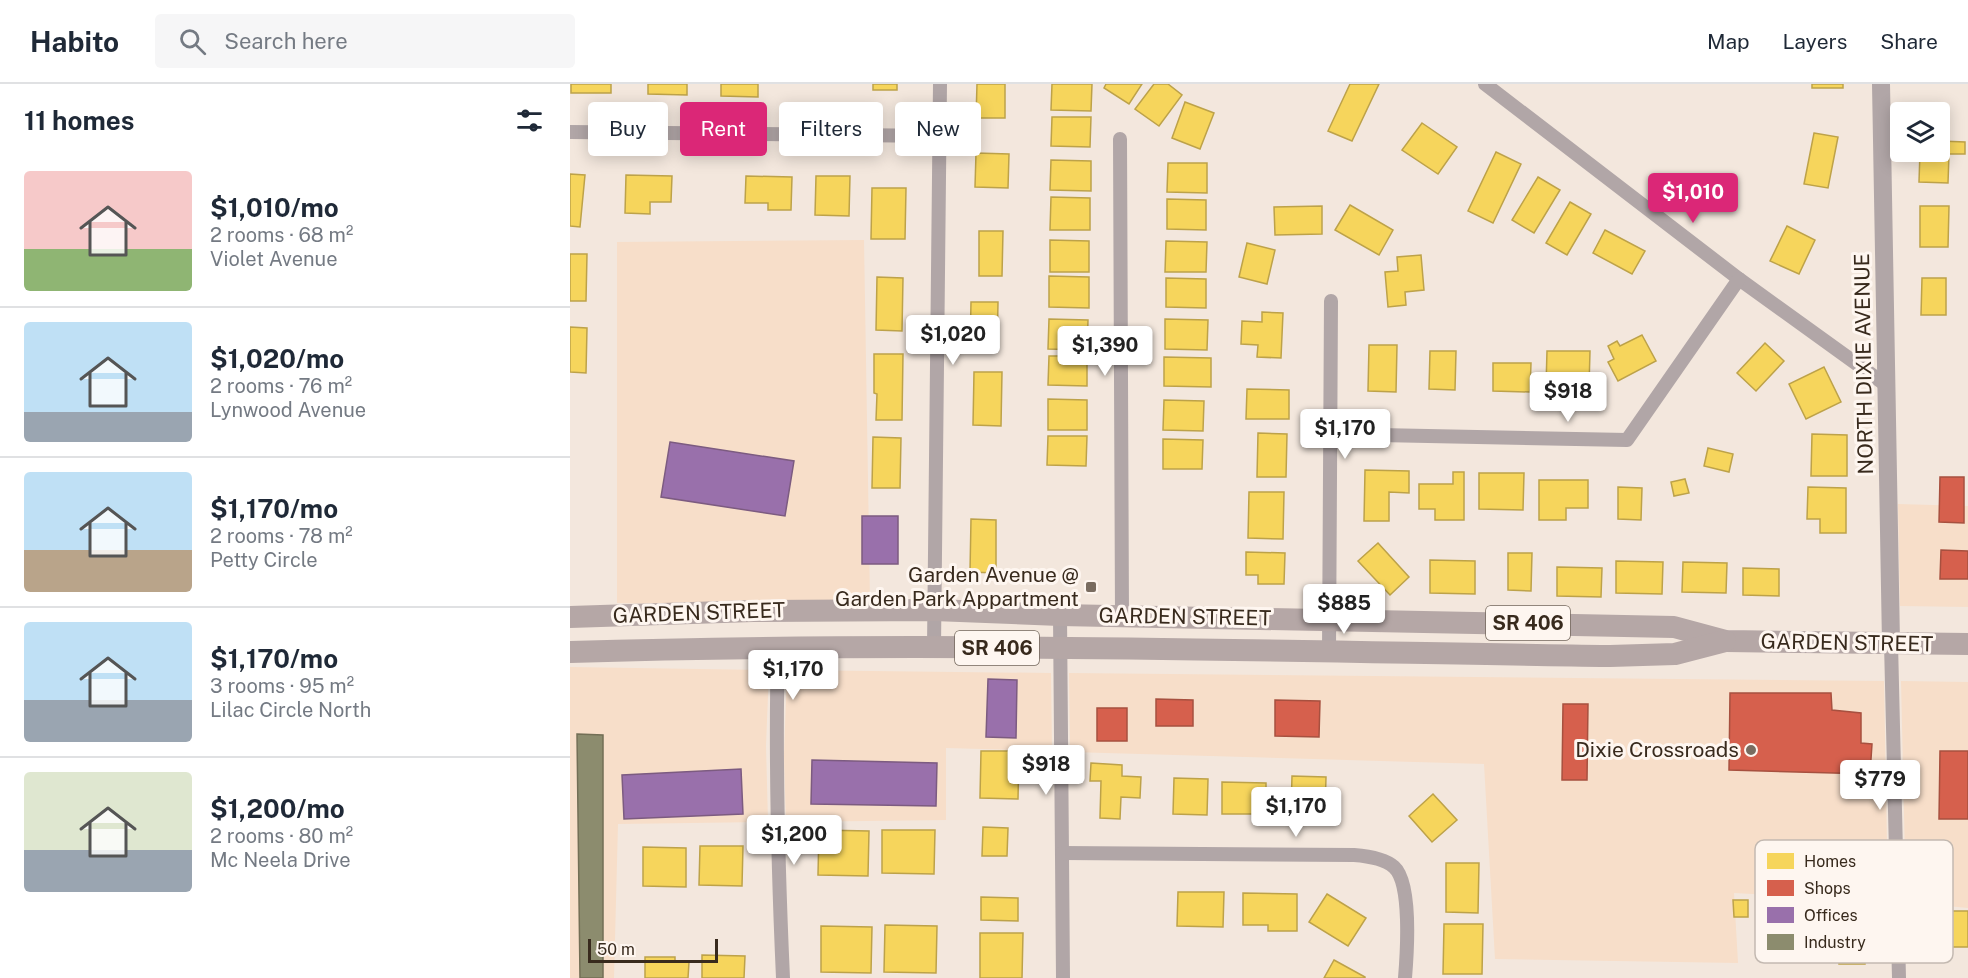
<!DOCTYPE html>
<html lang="en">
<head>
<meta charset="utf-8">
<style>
  body { margin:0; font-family:"Public Sans",sans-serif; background:#f6f6f7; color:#1f2937; height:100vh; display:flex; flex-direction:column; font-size:22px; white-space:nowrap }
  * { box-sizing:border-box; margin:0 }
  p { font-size:20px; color:#747a83 }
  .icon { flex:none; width:33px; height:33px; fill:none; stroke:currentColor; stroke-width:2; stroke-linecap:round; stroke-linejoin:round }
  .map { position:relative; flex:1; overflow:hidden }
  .side { display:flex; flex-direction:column; background:#fff; width:570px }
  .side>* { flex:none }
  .hud { position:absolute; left:18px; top:18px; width:570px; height:54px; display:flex; gap:12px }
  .controls { position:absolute; left:1320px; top:18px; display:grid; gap:12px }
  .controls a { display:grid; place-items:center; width:60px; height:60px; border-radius:6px; background:#fff; box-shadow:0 3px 15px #0003; font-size:30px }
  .scale { position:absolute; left:18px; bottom:15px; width:130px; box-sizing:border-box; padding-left:6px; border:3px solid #382a1d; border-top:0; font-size:16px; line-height:21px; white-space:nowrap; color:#382a1d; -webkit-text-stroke:4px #fef6f0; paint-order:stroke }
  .price { position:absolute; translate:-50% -51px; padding:0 14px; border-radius:6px; background:#fff; color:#222; font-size:20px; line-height:39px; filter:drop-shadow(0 2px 3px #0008) }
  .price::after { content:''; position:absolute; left:50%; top:36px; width:18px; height:14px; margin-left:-9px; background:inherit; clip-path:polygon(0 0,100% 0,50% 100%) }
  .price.selected { background:#db2777; color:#fff }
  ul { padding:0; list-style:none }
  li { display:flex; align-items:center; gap:18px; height:150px; padding:0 24px }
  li+li { border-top:2px solid #e0e1e3 }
  li span { display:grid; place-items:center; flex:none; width:168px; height:120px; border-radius:6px; color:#555 }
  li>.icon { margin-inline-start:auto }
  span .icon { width:72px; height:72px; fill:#fffc; stroke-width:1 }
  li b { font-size:26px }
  h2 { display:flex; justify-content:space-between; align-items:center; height:72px; padding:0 24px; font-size:26px }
  .pill { padding:0 21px; border-radius:6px; background:#fff; box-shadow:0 3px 15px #0003; font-size:21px; line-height:54px }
  .pill.selected { background:#db2777; color:#fff }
  header { display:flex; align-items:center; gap:36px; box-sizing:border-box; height:84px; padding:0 30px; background:#fff; border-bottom:2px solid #e0e1e3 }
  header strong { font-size:28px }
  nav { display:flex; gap:33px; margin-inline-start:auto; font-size:21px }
  .search { width:420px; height:54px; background:#f6f6f7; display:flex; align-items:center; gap:15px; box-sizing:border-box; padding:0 21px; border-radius:6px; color:#747a83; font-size:22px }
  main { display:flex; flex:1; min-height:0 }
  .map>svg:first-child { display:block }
</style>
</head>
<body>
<header>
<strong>Habito</strong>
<div class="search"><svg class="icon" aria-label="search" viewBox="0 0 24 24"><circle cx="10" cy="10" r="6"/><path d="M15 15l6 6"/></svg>Search here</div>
<nav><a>Map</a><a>Layers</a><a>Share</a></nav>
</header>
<main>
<section class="side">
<h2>11 homes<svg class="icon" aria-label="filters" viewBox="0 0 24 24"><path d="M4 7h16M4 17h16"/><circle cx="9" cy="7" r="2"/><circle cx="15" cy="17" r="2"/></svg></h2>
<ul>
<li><span style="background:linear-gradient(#f6c9c9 65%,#8fb573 0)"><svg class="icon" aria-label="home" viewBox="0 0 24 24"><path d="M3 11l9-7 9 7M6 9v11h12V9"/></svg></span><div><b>$1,010/mo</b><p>2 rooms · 68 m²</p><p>Violet Avenue</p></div></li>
<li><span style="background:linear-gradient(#bfe0f5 75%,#9aa5b1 0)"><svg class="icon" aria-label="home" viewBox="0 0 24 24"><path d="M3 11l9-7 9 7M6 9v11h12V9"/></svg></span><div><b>$1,020/mo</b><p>2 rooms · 76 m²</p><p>Lynwood Avenue</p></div></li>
<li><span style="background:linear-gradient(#bfe0f5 65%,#b9a48a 0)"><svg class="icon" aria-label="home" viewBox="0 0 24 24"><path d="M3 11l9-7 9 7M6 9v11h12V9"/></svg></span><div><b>$1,170/mo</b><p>2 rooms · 78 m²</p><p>Petty Circle</p></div></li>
<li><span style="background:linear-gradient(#bfe0f5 65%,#9aa5b1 0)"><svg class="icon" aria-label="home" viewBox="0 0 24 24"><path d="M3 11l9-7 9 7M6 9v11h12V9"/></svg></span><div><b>$1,170/mo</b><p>3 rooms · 95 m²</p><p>Lilac Circle North</p></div></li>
<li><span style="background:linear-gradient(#dfe7d0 65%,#9aa5b1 0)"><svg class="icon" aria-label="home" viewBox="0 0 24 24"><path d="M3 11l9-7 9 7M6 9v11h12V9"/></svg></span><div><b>$1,200/mo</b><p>2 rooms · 80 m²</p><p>Mc Neela Drive</p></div></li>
</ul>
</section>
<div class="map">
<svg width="1398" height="894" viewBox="0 0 1398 894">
  <rect width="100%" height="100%" fill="#f3e7dd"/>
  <!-- built -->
  <g fill="#f7dec9">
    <path d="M294,156L300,516L89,520L47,519V158Z"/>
    <path d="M1328,420L1398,422V523L1330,522Z"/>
    <path d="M0,583L199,586L196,662L198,738L48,740L44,894H0Z"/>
    <path d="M217,586L481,589L482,667L376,664V736L216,738L214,672Z"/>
    <path d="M499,589L1314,597L1318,817L1164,809L1168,879L925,875L914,680L500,668Z"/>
    <path d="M1331,597L1398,598V824L1336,818Z"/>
  </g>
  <!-- homes -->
  <g fill="#f6d55c" stroke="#bda249" stroke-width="1.5">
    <rect x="1" y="0" width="40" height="9"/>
    <path d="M78,0H117V11L78,10Z"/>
    <path d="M151,0H188V13L151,12Z"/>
    <rect x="303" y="0" width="24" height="6"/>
    <path d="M407,0H435V34H406Z"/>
    <path d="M482,0H522L521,27L481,26Z"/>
    <path d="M536,0H572L559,20L534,4Z"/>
    <path d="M584,0H598L612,11L589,42L565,25Z"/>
    <path d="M780,0H809L782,57L758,47Z"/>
    <rect x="1242" y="0" width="31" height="4"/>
    <path d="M615,18L644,29L630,65L602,54Z"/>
    <path d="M482,33H521L520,63L481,62Z"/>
    <path d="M852,39L887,63L868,90L832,66Z"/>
    <path d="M1244,49L1268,53L1258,104L1234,100Z"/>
    <path d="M1370,57L1395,58V70H1379L1378,99L1349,98L1350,68H1370Z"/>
    <path d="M926,68L951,80L923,139L898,127Z"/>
    <path d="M406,69L439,70L438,104L405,103Z"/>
    <path d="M481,76L521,77V107L480,106Z"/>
    <path d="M598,79H637V109L597,108Z"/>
    <path d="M0,90L15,91L10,143L0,142Z"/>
    <path d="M56,91L102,92L101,118H80V130L55,129Z"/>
    <path d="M176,92L222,93L221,126H198V119H175Z"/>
    <path d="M246,92H280L279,132L245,131Z"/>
    <path d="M968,93L990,106L964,149L942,136Z"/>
    <path d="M302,104H336L335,155H301Z"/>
    <path d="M481,113L520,114V146H480Z"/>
    <path d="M597,115L636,116V146L597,145Z"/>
    <path d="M1000,118L1021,130L997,171L976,159Z"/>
    <path d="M780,121L823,146L809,171L765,146Z"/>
    <path d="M752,122V150L705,151L704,123Z"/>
    <path d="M1350,122H1379L1378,163H1350Z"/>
    <path d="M1217,142L1245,156L1229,190L1200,177Z"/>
    <path d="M1035,146L1075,167L1062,190L1023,169Z"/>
    <path d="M409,147H433L432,192H409Z"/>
    <path d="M480,156L519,157V188H480Z"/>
    <path d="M596,157L637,158L636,188H595Z"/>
    <path d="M677,159L705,166L697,200L669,193Z"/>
    <path d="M0,170H17L16,217H0Z"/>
    <path d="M851,171L854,206L835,208L836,221L818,223L815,188L828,187L827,173Z"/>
    <path d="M479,192L519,193V224L479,223Z"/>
    <path d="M307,193L333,194L332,247L306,246Z"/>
    <path d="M596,194L636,195V224L596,223Z"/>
    <path d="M1352,194H1376V231H1351Z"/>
    <path d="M401,218H428L427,267L400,266Z"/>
    <path d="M692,228L713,229L711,274L687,273L688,261L671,260L672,237L692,238Z"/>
    <path d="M479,235L518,236L517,266L478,265Z"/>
    <path d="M595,235L638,236L637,266L595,265Z"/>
    <path d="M0,243L17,244L16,289L0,288Z"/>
    <path d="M1072,251L1086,277L1048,297L1038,278L1044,275L1038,262L1047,257L1050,262Z"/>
    <path d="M1195,259L1214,277L1186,307L1167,289Z"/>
    <path d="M799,261H827L826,308L798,307Z"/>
    <path d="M860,267H886L885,306L859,305Z"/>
    <path d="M977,267H1020L1019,303L976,302Z"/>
    <path d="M304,270H333L332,336H306L307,310L304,309Z"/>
    <path d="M479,272H517V302L478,301Z"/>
    <path d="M594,273L641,274V303L594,302Z"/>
    <path d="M923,279H961L960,308L923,307Z"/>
    <path d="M1254,283L1271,318L1236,335L1219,300Z"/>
    <path d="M404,288H432L431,342L403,341Z"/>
    <path d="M677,305L719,306V335H676Z"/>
    <path d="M478,315L517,316V346H478Z"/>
    <path d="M594,316L634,317L633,347L593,346Z"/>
    <path d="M688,349L717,350L716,393H687Z"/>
    <path d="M1242,350L1277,351V392H1241Z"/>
    <path d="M478,352H517L516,382L477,381Z"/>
    <path d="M303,353L331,354L330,404H302Z"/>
    <path d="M593,355L633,356L632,385H593Z"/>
    <path d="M1138,364L1163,370L1159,388L1134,382Z"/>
    <path d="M795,386L839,387V409L819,408V437H794Z"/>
    <path d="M883,388H894V436H865V425H849V400H883Z"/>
    <path d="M909,389H954L953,426L909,425Z"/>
    <path d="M1115,395L1119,409L1104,412L1101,398Z"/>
    <path d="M969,396H1018V424H996V436H969Z"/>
    <path d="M1048,403L1072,404L1071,436L1048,435Z"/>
    <path d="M1238,403L1276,404V449H1250V435H1237Z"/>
    <path d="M679,408H714L713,455L678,454Z"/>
    <path d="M401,435L426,436V489L400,488Z"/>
    <path d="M808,459L839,493L820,511L788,477Z"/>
    <path d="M676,468L715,469L714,500H688V491H676Z"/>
    <path d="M938,469H962L961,507L938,506Z"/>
    <path d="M860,476L905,477V510L860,509Z"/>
    <path d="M1046,477L1093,478L1092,510L1046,509Z"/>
    <path d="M1113,478L1157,479L1156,509L1112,508Z"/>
    <path d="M987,483L1032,484L1031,513L987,512Z"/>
    <path d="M1173,484L1209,485V512L1173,511Z"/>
    <path d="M411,667H449L448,715L410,714Z"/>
    <path d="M521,679L552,681V692L571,693L570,714L551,713L550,735L530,734L531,697H520Z"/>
    <path d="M722,692L756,693L755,727L721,726Z"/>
    <path d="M604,694L638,695L637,731L603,730Z"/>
    <path d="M652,698L696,699V730H652Z"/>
    <path d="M863,710L887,736L862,758L839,732Z"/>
    <path d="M413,743L438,744L437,772H412Z"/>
    <path d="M249,746L299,747L298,792L248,791Z"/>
    <path d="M312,746H365L364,790L312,789Z"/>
    <path d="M130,762H173L172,802L129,801Z"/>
    <path d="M73,763L116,764V803L73,802Z"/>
    <path d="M876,779H909L908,829L876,828Z"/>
    <path d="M608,808H654L653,843L607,842Z"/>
    <path d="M673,809L727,810V847H698V841H673Z"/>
    <path d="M757,810L796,834L778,862L739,838Z"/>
    <path d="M411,813L448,814V837L411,836Z"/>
    <path d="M1163,816H1178V833H1164Z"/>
    <rect x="1376" y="827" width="22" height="36"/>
    <path d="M1255,830H1296L1295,880H1269V860L1255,859Z"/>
    <path d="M874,840H913L912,890H873Z"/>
    <path d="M315,841L367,842L366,889L314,888Z"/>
    <path d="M251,842L302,843L301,889L251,888Z"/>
    <path d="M410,849H453L452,894H410Z"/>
    <path d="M132,871L175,872L174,894H132Z"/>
    <path d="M75,873H105V878H119L118,894H75Z"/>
    <path d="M764,876L795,893V894H754Z"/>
  </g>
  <!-- shops -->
  <g fill="#d6604d" stroke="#a7503f" stroke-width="1.5">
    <path d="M1370,393H1394V439L1369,438Z"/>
    <path d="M1371,466L1398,467V495H1370Z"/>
    <path d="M1160,609H1261L1262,626L1291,629V659L1302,660L1300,690L1159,686Z"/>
    <path d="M586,615L623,616V642H586Z"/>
    <path d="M705,616L750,617L749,653L705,652Z"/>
    <path d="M993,620H1018L1017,696H992Z"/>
    <rect x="527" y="624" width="30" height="33"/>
    <path d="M1370,667H1398V735H1369Z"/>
  </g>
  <!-- offices -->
  <g fill="#9970ab" stroke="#7c5b80" stroke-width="1.5">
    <path d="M100,358L224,377L215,432L91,413Z"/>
    <rect x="292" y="432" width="36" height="48"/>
    <path d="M418,595L447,596L446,654L416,653Z"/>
    <path d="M242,676L367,679L366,722L241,720Z"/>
    <path d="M171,685L173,730L54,735L52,691Z"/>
  </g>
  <!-- industry -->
  <path fill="#8c8c6e" stroke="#736f56" stroke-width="1.5" d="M7,650L33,651V894H10Z"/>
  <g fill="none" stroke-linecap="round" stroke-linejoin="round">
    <!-- minor -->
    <g stroke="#b1a6a7" stroke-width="14">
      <path d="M915,0L1169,195L1316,301"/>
      <path d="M0,48L369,52"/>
      <path d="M550,55L552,532"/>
      <path d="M760,350L1057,356L1169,195"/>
      <path d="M490,531L493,894"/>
      <path d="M1321,559L1329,894"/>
      <path d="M208,562C205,673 208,783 213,894"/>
      <path d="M364,563L370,0"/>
      <path d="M759,568L761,217"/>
      <path d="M492,769L784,771C797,772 814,774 824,783C842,799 837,870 835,894"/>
    </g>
    <!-- tertiary -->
    <path stroke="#b1a6a7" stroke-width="18" d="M1311,0L1321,559"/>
    <!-- primary -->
    <g stroke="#b5a7a6" stroke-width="22">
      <path d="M0,533L183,527L364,526L490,531L1104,543L1156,557L1398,560"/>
      <path d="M0,568C347,557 693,567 1040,572L1105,570L1155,557"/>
    </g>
  </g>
  <!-- markers -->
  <g fill="#796c60" stroke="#fef6f0" stroke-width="2">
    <rect x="515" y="497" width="12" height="12" rx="3"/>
    <circle cx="1181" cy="666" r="6"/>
  </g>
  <g text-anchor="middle" stroke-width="6" stroke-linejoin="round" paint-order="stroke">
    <!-- shield labels -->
    <g fill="#fef6f0" stroke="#73675c" stroke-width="1.5">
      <rect x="916" y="522" width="84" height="34" rx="4.5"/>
      <rect x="385" y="547" width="84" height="34" rx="4.5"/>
    </g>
    <g font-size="20" font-weight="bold" fill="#382a1d">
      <text x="958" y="546">SR 406</text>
      <text x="427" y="571">SR 406</text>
    </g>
    <!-- street labels -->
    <g font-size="21" fill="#382a1d" stroke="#fef6f0">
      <text transform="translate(1294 280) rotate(-91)" y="7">NORTH DIXIE AVENUE</text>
      <text transform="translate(129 529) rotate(-2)" y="7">GARDEN STREET</text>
      <text transform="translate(615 533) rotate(1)" y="7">GARDEN STREET</text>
      <text transform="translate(1277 559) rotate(1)" y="7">GARDEN STREET</text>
    </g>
    <!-- poi labels -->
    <g font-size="21" fill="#382a1d" stroke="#fef6f0" text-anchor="end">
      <text x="509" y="498">Garden Avenue @<tspan x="509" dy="24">Garden Park Appartment</tspan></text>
      <text x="1169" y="673">Dixie Crossroads</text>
    </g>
  </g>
  <!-- legend -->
  <rect x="1185" y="756" width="198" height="123" rx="9" fill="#fef6f0" stroke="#c3b9b1" stroke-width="1.5"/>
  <rect x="1197" y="769" width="27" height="16" fill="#f6d55c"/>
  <rect x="1197" y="796" width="27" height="16" fill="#d6604d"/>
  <rect x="1197" y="823" width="27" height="16" fill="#9970ab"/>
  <rect x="1197" y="850" width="27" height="16" fill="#8c8c6e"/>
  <g font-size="16" fill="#382a1d">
    <text x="1234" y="783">Homes</text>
    <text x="1234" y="810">Shops</text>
    <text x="1234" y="837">Offices</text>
    <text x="1234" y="864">Industry</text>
  </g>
</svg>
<div class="controls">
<a><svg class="icon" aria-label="layers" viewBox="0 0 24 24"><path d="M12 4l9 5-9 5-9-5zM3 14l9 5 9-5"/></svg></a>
</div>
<div class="scale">50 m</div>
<b class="price selected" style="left:1123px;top:140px">$1,010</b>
<b class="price" style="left:383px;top:282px">$1,020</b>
<b class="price" style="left:535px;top:293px">$1,390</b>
<b class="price" style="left:998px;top:339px">$918</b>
<b class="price" style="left:775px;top:376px">$1,170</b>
<b class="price" style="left:774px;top:551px">$885</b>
<b class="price" style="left:223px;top:617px">$1,170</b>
<b class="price" style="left:476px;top:712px">$918</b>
<b class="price" style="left:1310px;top:727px">$779</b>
<b class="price" style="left:726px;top:754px">$1,170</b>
<b class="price" style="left:224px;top:782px">$1,200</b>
<div class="hud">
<a class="pill">Buy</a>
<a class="pill selected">Rent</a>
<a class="pill">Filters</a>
<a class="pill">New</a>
</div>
</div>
</main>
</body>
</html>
